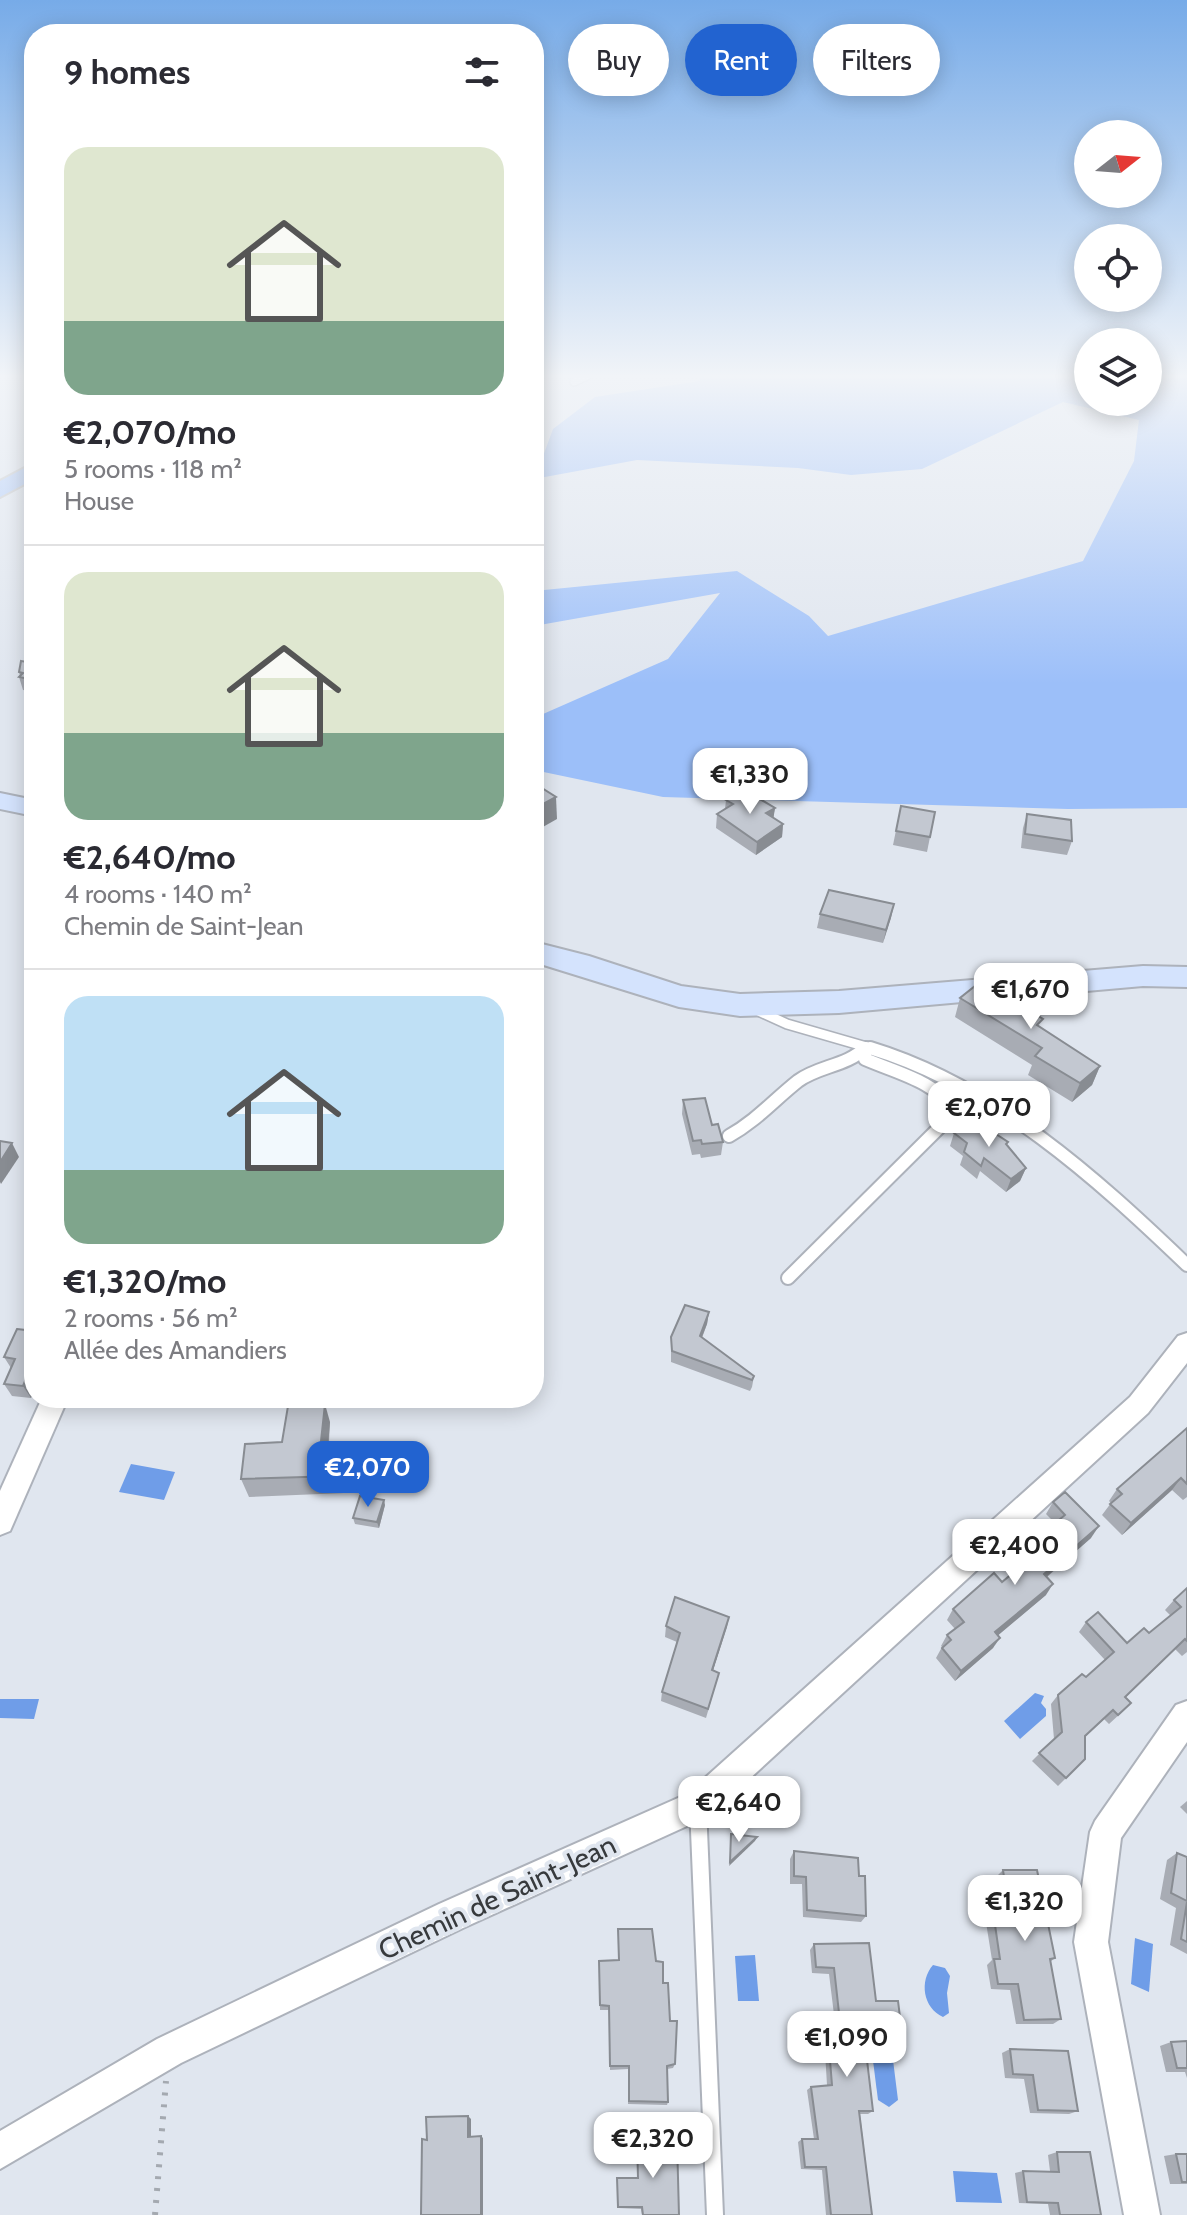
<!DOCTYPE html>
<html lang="en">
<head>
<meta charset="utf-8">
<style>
  body { margin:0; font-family:Cabin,sans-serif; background:#f7f7f7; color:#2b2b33; height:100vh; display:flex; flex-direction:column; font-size:30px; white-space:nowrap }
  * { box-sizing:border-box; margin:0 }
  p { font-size:26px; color:#7c7c81 }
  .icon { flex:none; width:44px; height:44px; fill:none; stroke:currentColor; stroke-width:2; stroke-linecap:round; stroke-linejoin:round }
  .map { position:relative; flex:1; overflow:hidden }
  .panel { position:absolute; left:24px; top:24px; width:520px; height:1384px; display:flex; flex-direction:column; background:#fff; border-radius:32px; box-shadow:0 4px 20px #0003 }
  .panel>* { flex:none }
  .guide { position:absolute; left:568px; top:24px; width:498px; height:72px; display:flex; gap:16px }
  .needle { width:52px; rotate:73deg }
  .tools { position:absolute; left:1074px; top:120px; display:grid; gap:16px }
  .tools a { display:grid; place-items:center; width:88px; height:88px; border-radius:50%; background:#fff; box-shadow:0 4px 20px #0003; font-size:40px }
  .price { position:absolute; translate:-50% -68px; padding:0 18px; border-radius:16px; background:#fff; color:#222; font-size:26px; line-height:52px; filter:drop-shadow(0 2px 4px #0008) }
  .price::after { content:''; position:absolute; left:50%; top:48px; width:24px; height:18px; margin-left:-12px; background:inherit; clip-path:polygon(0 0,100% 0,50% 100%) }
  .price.current { background:#2263d0; color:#fff }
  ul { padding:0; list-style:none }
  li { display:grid; align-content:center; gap:16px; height:424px; padding:0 40px }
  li+li { border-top:2px solid #e1e1e2 }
  li span { display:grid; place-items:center; height:248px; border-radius:24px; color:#555 }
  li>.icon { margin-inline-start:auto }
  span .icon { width:144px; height:144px; fill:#fffc; stroke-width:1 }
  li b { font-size:34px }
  h2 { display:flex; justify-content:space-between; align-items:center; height:96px; padding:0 40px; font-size:34px }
  .chip { padding:0 28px; border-radius:36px; background:#fff; box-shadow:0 4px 20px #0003; font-size:28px; line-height:72px }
  .chip.current { background:#2263d0; color:#fff }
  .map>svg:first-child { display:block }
</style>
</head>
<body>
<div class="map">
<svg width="1187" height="2215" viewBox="0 0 1187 2215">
  <rect width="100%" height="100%" fill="#e0e6ef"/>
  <!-- green -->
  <path fill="#9cbff9" d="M700,374H1088V402H1148V374L1187,377V808L1068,809L663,797L534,770V718L668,659L720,593L534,626V591L737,571L809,616L828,636L1083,561L1134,461L1139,420L1063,402L922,469L851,475L798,468L637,460L534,479V466L539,467L553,429L595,397L700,381Z"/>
  <!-- water -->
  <g fill="#6f9de8">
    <path d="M131,1464L175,1472L164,1500L119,1492Z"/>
    <path d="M1035,1693L1044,1696L1041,1703L1046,1709V1716L1020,1739L1004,1721Z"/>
    <path d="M0,1699H39L34,1719L0,1718Z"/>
    <path d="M1135,1938L1153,1944L1149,1992L1131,1984Z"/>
    <path d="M755,1955L759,2001H738L735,1956Z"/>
    <path d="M933,1965L945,1968L950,1976L947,1993L949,2013L943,2017C923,2008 919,1981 933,1965Z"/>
    <path d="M892,2052L898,2100L889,2107L878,2100L872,2053Z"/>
    <path d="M953,2171L997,2173L1002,2203L956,2202Z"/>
  </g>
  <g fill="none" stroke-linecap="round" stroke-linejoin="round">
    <defs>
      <path id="lane-far3" d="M574,382L591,374"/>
      <path id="lane-far2" d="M754,1009L787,1024L877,1050"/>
      <g id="lane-far1">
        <path d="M870,1048C995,1086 1095,1177 1187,1265"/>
        <path d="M729,1136C756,1121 774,1100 798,1081C818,1066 847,1066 865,1048"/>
        <path d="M788,1278L956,1111C935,1081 897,1073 865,1059V1048"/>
      </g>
      <path id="lane" d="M698,1806L715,2215"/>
      <g id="street">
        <path d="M1187,1333V1363L1148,1413L709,1816L463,1928L181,2063L0,2169V2131L157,2039L439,1904L687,1794L1130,1397L1178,1336Z"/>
        <path d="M42,1398H68L10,1531L0,1535V1491Z"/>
        <path d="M1187,1701V1742L1121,1838L1108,1942L1160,2215H1124L1074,1942L1090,1832L1095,1821L1176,1705Z"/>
      </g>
      <g id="secondary">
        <path d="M0,793L34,800V816L0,809Z"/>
        <path d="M534,942L589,956L681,986L740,994L839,991L1143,966L1187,967V987L1143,986L839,1013L740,1016L679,1007L534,962Z"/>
      </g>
      <path id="primary" d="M34,463V479L0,497V481Z"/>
    </defs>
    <!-- lane-far3 casing -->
    <use href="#lane-far3" stroke="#adb2bb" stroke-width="10"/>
    <!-- lane-far2 casing -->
    <use href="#lane-far2" stroke="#adb2bb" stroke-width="12"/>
    <!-- lane-far1 casing -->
    <use href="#lane-far1" stroke="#adb2bb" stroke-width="16"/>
    <!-- lane casing -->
    <use href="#lane" stroke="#adb2bb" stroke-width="20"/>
    <!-- street casing -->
    <use href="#street" stroke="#adb2bb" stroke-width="4"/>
    <!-- secondary casing -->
    <use href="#secondary" stroke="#adb2bb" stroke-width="4"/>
    <!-- primary casing -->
    <use href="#primary" stroke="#c3c4c5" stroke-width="4"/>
    <!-- path -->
    <path stroke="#a4a9b0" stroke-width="6" stroke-dasharray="3 9" stroke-linecap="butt" d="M155,2215L166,2081"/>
    <!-- lane-far3 -->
    <use href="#lane-far3" stroke="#fff" stroke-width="7"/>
    <!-- lane-far2 -->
    <use href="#lane-far2" stroke="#fff" stroke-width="9"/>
    <!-- lane-far1 -->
    <use href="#lane-far1" stroke="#fff" stroke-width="12"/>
    <!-- lane -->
    <use href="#lane" stroke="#fff" stroke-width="16"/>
    <!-- street -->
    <use href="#street" fill="#fff" fill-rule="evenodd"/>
    <!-- secondary -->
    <use href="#secondary" fill="#d4e3fd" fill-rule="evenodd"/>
    <!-- primary -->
    <use href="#primary" fill="#a9c7fa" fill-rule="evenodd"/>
  </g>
  <!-- wall -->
  <g fill="#a8acb4">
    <path d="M34,663V692L23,690L19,677L20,676L19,672Z"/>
    <path d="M726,800L775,808L773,818L783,824L782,837L756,855L716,828L717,814L725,809Z"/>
    <path d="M901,806L935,812L927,852L893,845Z"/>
    <path d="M1027,814L1072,841L1067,855L1021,848L1023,828Z"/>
    <path d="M894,904L883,943L817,928L820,914Z"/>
    <path d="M960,998L1040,1028L1100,1066L1092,1085L1072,1102L1028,1075L1032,1065L955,1017Z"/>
    <path d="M683,1100L712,1125L723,1142L721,1155L701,1158L700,1154L692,1155L682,1114Z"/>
    <path d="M954,1133L1008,1142L1007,1145L1026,1168L1020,1181L1006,1192L980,1171L977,1179L960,1165L963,1156L950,1146Z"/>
    <path d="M709,1312L707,1324L702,1338L754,1376L752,1387L750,1391L671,1362V1337Z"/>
    <path d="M34,1331V1390L31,1398L12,1396L4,1384L11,1368L4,1357Z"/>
    <path d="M330,1422L329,1442L338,1443L344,1461V1493L249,1497L241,1479L282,1442Z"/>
    <path d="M1187,1428V1497L1183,1500L1172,1490L1122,1535L1102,1515L1111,1503L1109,1501L1117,1489Z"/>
    <path d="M1053,1502L1091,1538L1047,1577L1046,1595L998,1635L993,1648L955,1681L936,1658L942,1647L941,1646L947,1635L955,1629L947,1620L953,1609L1002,1582L1040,1550L1035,1546L1042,1534L1055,1523L1046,1514Z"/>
    <path d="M385,1505L379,1528L355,1524L353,1518Z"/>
    <path d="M1187,1588V1652L1182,1656L1175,1649L1126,1697L1131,1703L1122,1712L1109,1724L1104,1719L1085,1737V1759L1058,1786L1032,1761L1054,1739L1051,1704L1058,1695L1086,1677L1105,1660L1079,1632L1086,1622L1127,1643L1149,1633L1171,1616L1165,1610L1174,1600Z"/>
    <path d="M729,1617L713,1670L719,1673L706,1718L661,1701L662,1692L677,1642L665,1637L666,1626Z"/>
    <path d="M769,1801L791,1807L778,1819L767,1805Z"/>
    <path d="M1187,1801V1814L1180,1807Z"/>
    <path d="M794,1851L859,1876L866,1916L861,1922L803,1917L802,1884H790V1859Z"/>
    <path d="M1177,1853L1187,1857V1954L1170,1945L1176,1908L1160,1899L1167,1860Z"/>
    <path d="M1003,1870L1055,1958L1050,1962L1061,2019L1053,2024H1016L1010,1990L991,1989L987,1965L992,1960L981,1891L989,1884H997L996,1877Z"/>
    <path d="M814,1944L901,2025L896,2030H863L873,2111L868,2114H860L872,2215H826L822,2170L801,2169L798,2142L802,2139H814L807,2090L811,2087L827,2085L825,2052L829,2048L828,2036L832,2031H836L829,1974L812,1973L810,1950Z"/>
    <path d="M599,1961H656L663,1983L670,2021L675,2064L673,2068L667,2069L668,2102L667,2105L628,2104V2069L610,2070L609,2010H600Z"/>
    <path d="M1187,2041V2078L1185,2072H1166L1160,2046L1171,2042Z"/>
    <path d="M1010,2049L1078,2111L1069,2114L1030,2113L1024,2079L1005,2078L1002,2053Z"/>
    <path d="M637,2139L679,2215H642L641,2209L618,2208L617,2180L637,2178Z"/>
    <path d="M1057,2152L1101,2215H1050L1048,2204L1019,2203L1015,2173L1023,2171H1050L1048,2155Z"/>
    <path d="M1176,2154H1187V2184H1170L1164,2156Z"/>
  </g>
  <!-- shaded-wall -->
  <g fill="#888c92">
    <path d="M556,797L557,819L534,832V809Z"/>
    <path d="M775,808L773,821L766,813Z"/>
    <path d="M783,824L782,837L756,855L757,842Z"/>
    <path d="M894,904L891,918L883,943L886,930Z"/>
    <path d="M1100,1066L1092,1085L1072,1102L1080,1083Z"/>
    <path d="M12,1143L19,1157L1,1184L0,1182V1162Z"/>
    <path d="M1026,1168L1020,1181L1006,1192L1011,1179Z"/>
    <path d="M709,1312L707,1324L698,1347L700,1336Z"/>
    <path d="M34,1359V1390L31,1398L23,1386Z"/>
    <path d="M325,1404L330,1422L327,1459L321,1441Z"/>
    <path d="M338,1443L344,1461V1493L338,1476Z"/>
    <path d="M1181,1478L1172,1490L1122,1535L1131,1523Z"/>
    <path d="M384,1500L385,1505L379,1528L377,1522Z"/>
    <path d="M1099,1526L1091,1538L1037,1585L1044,1574Z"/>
    <path d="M1053,1584L1046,1595L989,1643L995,1632Z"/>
    <path d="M729,1617L727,1627L710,1680L712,1670Z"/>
    <path d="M1000,1638L993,1648L955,1681L961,1671Z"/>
    <path d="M793,1803L791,1807L778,1819L780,1815Z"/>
    <path d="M757,1837L755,1841L729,1866L730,1862Z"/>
    <path d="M468,2116L471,2119V2140L468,2137Z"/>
    <path d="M481,2136L483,2138V2215H481Z"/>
  </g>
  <!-- building -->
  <g fill="#c3c8d1" stroke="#888c92" stroke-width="2">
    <path d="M21,661L34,663V680L19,677L23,673L19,672Z"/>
    <path d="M534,783L556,797L534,809Z"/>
    <path d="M743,789L775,808L766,813L783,824L757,842L717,814L733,804L726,800Z"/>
    <path d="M901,806L935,812L930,837L896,831Z"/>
    <path d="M1027,814L1071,820L1072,841L1025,834Z"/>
    <path d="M829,890L894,904L886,930L820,914Z"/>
    <path d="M987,984L1043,1019L1037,1025L1100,1066L1080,1083L1035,1056L1042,1048L960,998L975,986Z"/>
    <path d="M705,1098L712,1125L718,1124L723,1142L702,1144L701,1140L693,1141L683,1100Z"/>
    <path d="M973,1119L1008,1142L1006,1144L1026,1168L1011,1179L984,1158L981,1166L964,1152L967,1143L954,1133Z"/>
    <path d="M0,1141L12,1143L0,1162Z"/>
    <path d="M685,1305L709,1312L700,1336L754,1376L752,1380L672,1351L671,1337Z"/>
    <path d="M17,1329L34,1331V1359L23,1386L4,1384L15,1359L4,1357Z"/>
    <path d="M289,1400L325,1404L321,1441L338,1443V1476L241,1479L245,1444L282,1442Z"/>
    <path d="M1187,1428V1484L1181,1478L1131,1523L1110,1504L1122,1494L1117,1489Z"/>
    <path d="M1065,1492L1099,1526L1044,1574L1053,1584L995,1632L1000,1638L961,1671L942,1648L951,1640L947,1635L964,1622L953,1609L994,1573L1002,1582L1050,1542L1042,1534L1065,1515L1053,1502Z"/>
    <path d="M360,1496L384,1500L377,1522L353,1518Z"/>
    <path d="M1187,1588V1641L1185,1639L1125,1697L1131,1703L1118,1715L1113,1710L1085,1736V1759L1066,1778L1039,1753L1062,1732L1058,1695L1082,1674L1086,1677L1114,1652L1086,1622L1098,1612L1127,1643L1144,1628L1149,1633L1181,1607L1174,1600Z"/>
    <path d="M675,1597L729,1617L712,1670L719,1673L708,1709L662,1692L680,1633L666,1626Z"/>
    <path d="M782,1788L793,1803L780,1815L769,1801Z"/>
    <path d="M731,1834L757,1837L730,1862Z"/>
    <path d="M794,1851L858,1858L859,1876H865L866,1916L807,1910L806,1877L794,1876Z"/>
    <path d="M1177,1853L1187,1857V1901L1171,1893Z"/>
    <path d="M1003,1870H1037L1055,1958L1050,1959L1061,2019L1024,2020L1018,1984H998L994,1959H1000L989,1884H1005Z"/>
    <path d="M1187,1902V1942L1181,1939Z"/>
    <path d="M618,1929H652L656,1961L663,1962V1983H668L670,2021H677L675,2064L667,2066L668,2102L629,2101V2066H610L609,2006L600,2005L599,1961L619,1960Z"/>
    <path d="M869,1943L876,2001H898L901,2025L863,2026L873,2111H859L872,2215H831L826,2167H805L802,2139H818L811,2087L832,2085L829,2048H834L832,2031H841L834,1968L816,1967L814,1944Z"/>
    <path d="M1187,2041V2068H1177L1171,2042Z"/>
    <path d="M1010,2049L1068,2051L1078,2111L1038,2110L1033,2075L1013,2074Z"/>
    <path d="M468,2116V2137L481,2136V2215H421L422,2139L427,2140L426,2117Z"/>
    <path d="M637,2139L677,2140L679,2215H643L642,2207H618L617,2178H638Z"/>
    <path d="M1057,2152H1090L1101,2215H1060L1058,2203L1027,2202L1023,2171L1059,2172Z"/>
    <path d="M1176,2154H1187V2182H1182Z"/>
  </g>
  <!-- sky -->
  <linearGradient id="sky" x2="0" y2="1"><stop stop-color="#77abe8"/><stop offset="0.55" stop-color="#f1f4f8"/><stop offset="1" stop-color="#f1f4f8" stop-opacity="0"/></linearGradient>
  <rect width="1187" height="684" fill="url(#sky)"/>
  <g text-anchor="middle" stroke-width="8" stroke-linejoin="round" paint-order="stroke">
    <!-- near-street labels -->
    <g font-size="28" fill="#373a3d" stroke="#e0e6ef">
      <text transform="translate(497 1897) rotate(-25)" y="10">Chemin de Saint-Jean</text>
    </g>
  </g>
</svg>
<div class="tools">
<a><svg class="needle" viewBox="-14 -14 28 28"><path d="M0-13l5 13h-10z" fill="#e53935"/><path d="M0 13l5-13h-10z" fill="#7c7c81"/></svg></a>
<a><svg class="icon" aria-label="locate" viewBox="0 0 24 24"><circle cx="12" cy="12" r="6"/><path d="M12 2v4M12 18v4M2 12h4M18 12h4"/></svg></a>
<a><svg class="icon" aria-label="layers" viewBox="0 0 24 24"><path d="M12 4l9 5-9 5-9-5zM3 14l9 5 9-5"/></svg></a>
</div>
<b class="price" style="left:750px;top:816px">€1,330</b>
<b class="price" style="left:1031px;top:1031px">€1,670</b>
<b class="price" style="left:989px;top:1149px">€2,070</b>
<b class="price current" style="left:368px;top:1509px">€2,070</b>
<b class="price" style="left:1015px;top:1587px">€2,400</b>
<b class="price" style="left:739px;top:1844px">€2,640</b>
<b class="price" style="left:1025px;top:1943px">€1,320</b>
<b class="price" style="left:847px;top:2079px">€1,090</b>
<b class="price" style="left:653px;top:2180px">€2,320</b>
<div class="guide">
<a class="chip">Buy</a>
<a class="chip current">Rent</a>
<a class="chip">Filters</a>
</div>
<section class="panel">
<h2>9 homes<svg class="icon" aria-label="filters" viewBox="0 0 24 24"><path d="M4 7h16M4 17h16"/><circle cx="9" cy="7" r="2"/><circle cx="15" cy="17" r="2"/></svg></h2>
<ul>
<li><span style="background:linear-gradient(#dfe7d0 70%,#7fa58c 0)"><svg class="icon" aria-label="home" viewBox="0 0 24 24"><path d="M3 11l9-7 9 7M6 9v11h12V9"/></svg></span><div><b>€2,070/mo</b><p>5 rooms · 118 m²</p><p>House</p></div></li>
<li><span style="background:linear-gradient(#dfe7d0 65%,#7fa58c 0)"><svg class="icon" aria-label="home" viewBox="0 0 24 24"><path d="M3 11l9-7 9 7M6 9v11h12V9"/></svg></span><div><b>€2,640/mo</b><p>4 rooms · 140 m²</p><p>Chemin de Saint-Jean</p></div></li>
<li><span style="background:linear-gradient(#bfe0f5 70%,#7fa58c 0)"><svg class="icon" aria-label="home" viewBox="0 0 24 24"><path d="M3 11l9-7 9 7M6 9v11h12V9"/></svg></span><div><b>€1,320/mo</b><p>2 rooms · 56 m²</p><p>Allée des Amandiers</p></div></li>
</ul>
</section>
</div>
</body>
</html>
